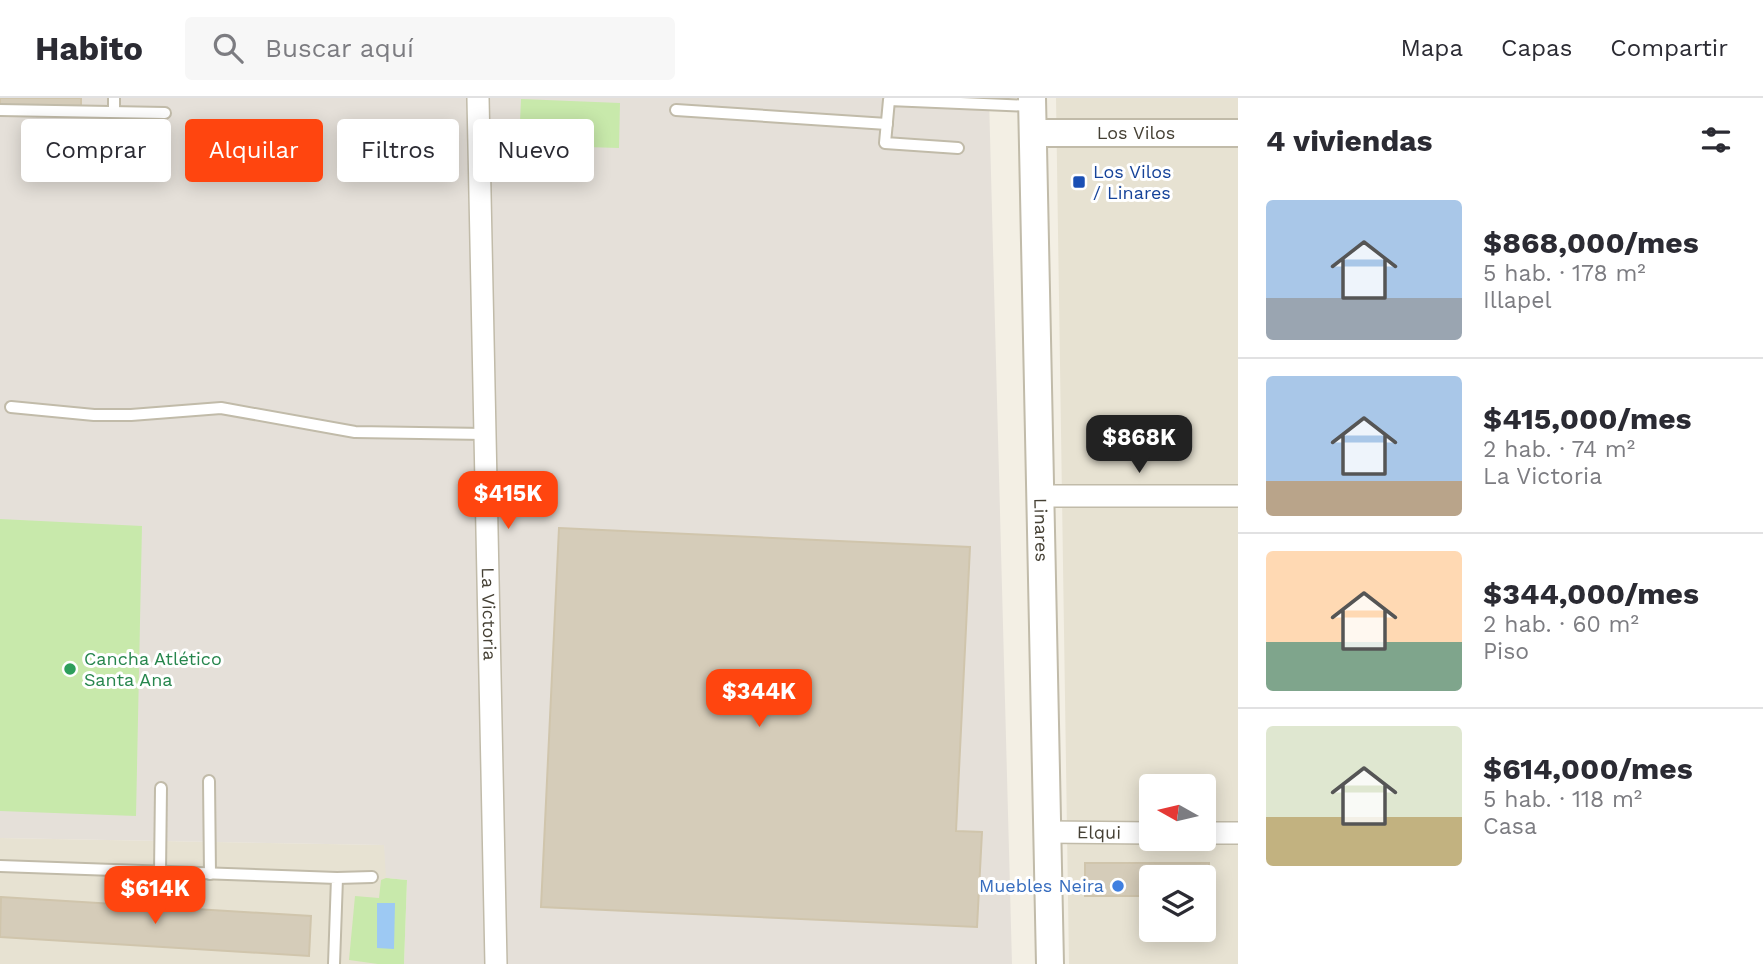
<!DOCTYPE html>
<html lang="es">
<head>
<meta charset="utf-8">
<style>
  body { margin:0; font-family:"Work Sans",sans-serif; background:#f7f7f7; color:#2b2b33; height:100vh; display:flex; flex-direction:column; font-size:26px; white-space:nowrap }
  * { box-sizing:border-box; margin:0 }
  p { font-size:23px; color:#7c7c81 }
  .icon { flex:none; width:38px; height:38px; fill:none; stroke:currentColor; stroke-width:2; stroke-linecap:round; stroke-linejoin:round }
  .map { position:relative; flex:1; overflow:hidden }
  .side { display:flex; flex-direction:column; background:#fff; width:525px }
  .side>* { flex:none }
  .top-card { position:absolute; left:21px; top:21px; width:665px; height:63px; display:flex; gap:14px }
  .needle { width:46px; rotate:278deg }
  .tools { position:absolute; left:1139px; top:676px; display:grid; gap:14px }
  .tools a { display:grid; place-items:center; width:77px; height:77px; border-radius:7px; background:#fff; box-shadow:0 4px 18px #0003; font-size:35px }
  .price { position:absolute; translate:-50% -60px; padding:0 16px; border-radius:14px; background:#ff450f; color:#fff; font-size:23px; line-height:46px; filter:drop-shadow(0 2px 4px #0008) }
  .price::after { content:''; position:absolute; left:50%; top:42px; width:21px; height:16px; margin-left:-10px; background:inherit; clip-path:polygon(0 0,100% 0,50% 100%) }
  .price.selected { background:#222; color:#fff }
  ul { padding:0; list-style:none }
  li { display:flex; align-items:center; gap:21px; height:175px; padding:0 28px }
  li+li { border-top:2px solid #e1e1e2 }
  li span { display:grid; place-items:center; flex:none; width:196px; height:140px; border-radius:7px; color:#555 }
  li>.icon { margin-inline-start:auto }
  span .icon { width:84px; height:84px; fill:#fffc; stroke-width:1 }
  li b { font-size:30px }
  h2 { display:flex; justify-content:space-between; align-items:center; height:84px; padding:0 28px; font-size:30px }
  .pill { padding:0 24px; border-radius:7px; background:#fff; box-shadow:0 4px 18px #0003; font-size:24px; line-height:63px }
  .pill.selected { background:#ff450f; color:#fff }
  header { display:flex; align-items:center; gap:42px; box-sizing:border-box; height:98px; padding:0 35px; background:#fff; border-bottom:2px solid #e1e1e2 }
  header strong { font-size:33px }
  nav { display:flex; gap:38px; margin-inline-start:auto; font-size:24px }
  .search { width:490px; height:63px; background:#f7f7f7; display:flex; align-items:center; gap:18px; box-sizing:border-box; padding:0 24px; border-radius:7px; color:#7c7c81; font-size:26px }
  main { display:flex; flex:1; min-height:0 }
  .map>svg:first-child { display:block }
</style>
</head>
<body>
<header>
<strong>Habito</strong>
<div class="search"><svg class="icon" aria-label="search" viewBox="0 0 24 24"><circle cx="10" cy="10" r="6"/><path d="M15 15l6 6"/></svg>Buscar aquí</div>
<nav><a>Mapa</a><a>Capas</a><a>Compartir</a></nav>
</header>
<main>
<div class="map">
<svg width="1238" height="866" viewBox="0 0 1238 866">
  <rect width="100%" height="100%" fill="#f3efe4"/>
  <!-- residential -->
  <g fill="#e7e2d2" fill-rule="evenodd">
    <path d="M1056,0H1238V866H1069ZM1152,688H1204V740H1152ZM1152,779H1204V831H1152Z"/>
    <path d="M0,740L384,747L404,866H0Z"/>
  </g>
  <!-- industrial -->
  <path fill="#e5e0d9" d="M0,0H989L1012,866H404L407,782L386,780L384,747L0,740Z"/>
  <!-- green -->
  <g fill="#c8e9ab">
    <path d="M521,1L620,5L619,50L519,47Z"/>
    <path d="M0,421L142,428L136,718L0,713Z"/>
    <path d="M386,780L407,782L404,866H378L349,862L355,798L379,800L381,782Z"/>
  </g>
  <!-- water -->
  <path fill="#9dc9f3" d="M377,805H395L394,851L377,850Z"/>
  <!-- building -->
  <g fill="#d5ccb9" stroke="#d0c5ac" stroke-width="2">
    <rect x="0" y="0" width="81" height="9"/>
    <path d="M559,430L970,449L956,733L982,734L977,829L541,809Z"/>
    <path d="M1085,765H1209V798H1204V779H1152V798H1085Z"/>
    <path d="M1,799L311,818L309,858L0,839Z"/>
  </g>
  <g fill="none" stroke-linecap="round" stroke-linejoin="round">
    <defs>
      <g id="service">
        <path d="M0,12L165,15"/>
        <path d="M676,12L887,26"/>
        <path d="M114,14V0"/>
        <path d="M958,50L885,45L889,2L1032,8"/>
        <path d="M11,309L94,317H131L221,310L355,334L485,336"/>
        <path d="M209,683L210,776"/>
        <path d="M0,768L337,780L334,866"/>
        <path d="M160,774L161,690"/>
        <path d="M337,780L372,779"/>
      </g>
      <g id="minor">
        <path id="s1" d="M478,0L496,866"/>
        <path d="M1040,398H1238"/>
        <path id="s2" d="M1047,734L1152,735"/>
        <path d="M1204,735H1238"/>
      </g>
      <g id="tertiary">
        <path id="s3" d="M1032,0L1050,866"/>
        <path id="s4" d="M1033,35H1238"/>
      </g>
    </defs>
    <!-- service casing -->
    <use href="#service" stroke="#c1bba9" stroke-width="14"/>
    <!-- minor casing -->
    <use href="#minor" stroke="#c1bba9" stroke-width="24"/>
    <!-- tertiary casing -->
    <use href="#tertiary" stroke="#c1bba9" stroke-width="30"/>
    <!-- service -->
    <use href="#service" stroke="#fff" stroke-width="10"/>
    <!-- minor -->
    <use href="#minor" stroke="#fff" stroke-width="21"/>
    <!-- tertiary -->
    <use href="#tertiary" stroke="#fff" stroke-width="26"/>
  </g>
  <!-- markers -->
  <rect fill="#1a4fb4" stroke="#fff" stroke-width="2.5" x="1072" y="77" width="14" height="14" rx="3.5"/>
  <circle fill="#2e9e5b" stroke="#fff" stroke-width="2.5" cx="70" cy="571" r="7"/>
  <circle fill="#3f7fe0" stroke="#fff" stroke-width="2.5" cx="1118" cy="788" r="7"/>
  <g text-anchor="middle" stroke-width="6" stroke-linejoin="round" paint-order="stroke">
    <!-- street labels -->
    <g font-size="18" fill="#454034" stroke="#fff">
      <text dy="6" stroke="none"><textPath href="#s4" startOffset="103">Los Vilos</textPath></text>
      <text dy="6" stroke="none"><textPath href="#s3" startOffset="432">Linares</textPath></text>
      <text dy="6" stroke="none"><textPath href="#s1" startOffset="516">La Victoria</textPath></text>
      <text dy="6" stroke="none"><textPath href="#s2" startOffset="52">Elqui</textPath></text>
    </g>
    <!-- transit labels -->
    <g font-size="18" fill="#164399" stroke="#fff" text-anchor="start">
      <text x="1093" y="80">Los Vilos<tspan x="1093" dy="21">/ Linares</tspan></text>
    </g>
    <!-- leisure labels -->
    <g font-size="18" fill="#27864d" stroke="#fff" text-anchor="start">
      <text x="84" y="567">Cancha Atlético<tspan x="84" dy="21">Santa Ana</tspan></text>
    </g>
    <!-- shop labels -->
    <g font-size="18" fill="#366cbe" stroke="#fff" text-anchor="end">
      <text x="1104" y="794">Muebles Neira</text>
    </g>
  </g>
</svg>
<div class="tools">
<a><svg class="needle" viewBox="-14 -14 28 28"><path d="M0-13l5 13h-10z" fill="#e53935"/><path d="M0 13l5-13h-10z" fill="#7c7c81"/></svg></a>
<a><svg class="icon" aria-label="layers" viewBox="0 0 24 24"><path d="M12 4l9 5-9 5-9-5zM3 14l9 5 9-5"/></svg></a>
</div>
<b class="price selected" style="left:1139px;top:377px">$868K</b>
<b class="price" style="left:508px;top:433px">$415K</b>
<b class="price" style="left:759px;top:631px">$344K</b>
<b class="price" style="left:155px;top:828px">$614K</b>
<div class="top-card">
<a class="pill">Comprar</a>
<a class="pill selected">Alquilar</a>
<a class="pill">Filtros</a>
<a class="pill">Nuevo</a>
</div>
</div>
<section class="side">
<h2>4 viviendas<svg class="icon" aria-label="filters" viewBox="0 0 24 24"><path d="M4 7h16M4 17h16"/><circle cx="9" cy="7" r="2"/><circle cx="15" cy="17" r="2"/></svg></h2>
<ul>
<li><span style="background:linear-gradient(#a9c7e8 70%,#9aa5b1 0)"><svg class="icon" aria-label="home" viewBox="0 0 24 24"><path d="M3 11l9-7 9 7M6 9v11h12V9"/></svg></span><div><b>$868,000/mes</b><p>5 hab. · 178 m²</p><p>Illapel</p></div></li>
<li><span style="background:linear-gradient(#a9c7e8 75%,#b9a48a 0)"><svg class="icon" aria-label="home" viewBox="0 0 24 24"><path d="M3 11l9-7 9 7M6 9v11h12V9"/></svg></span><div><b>$415,000/mes</b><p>2 hab. · 74 m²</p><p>La Victoria</p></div></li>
<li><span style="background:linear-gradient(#ffd9b3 65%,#7fa58c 0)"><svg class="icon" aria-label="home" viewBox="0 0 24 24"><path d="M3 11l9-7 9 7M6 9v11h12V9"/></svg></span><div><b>$344,000/mes</b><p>2 hab. · 60 m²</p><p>Piso</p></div></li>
<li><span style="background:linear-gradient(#dfe7d0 65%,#c2b280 0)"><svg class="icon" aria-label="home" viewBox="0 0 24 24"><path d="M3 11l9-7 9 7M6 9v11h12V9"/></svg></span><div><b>$614,000/mes</b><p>5 hab. · 118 m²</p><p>Casa</p></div></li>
</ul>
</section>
</main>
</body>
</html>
